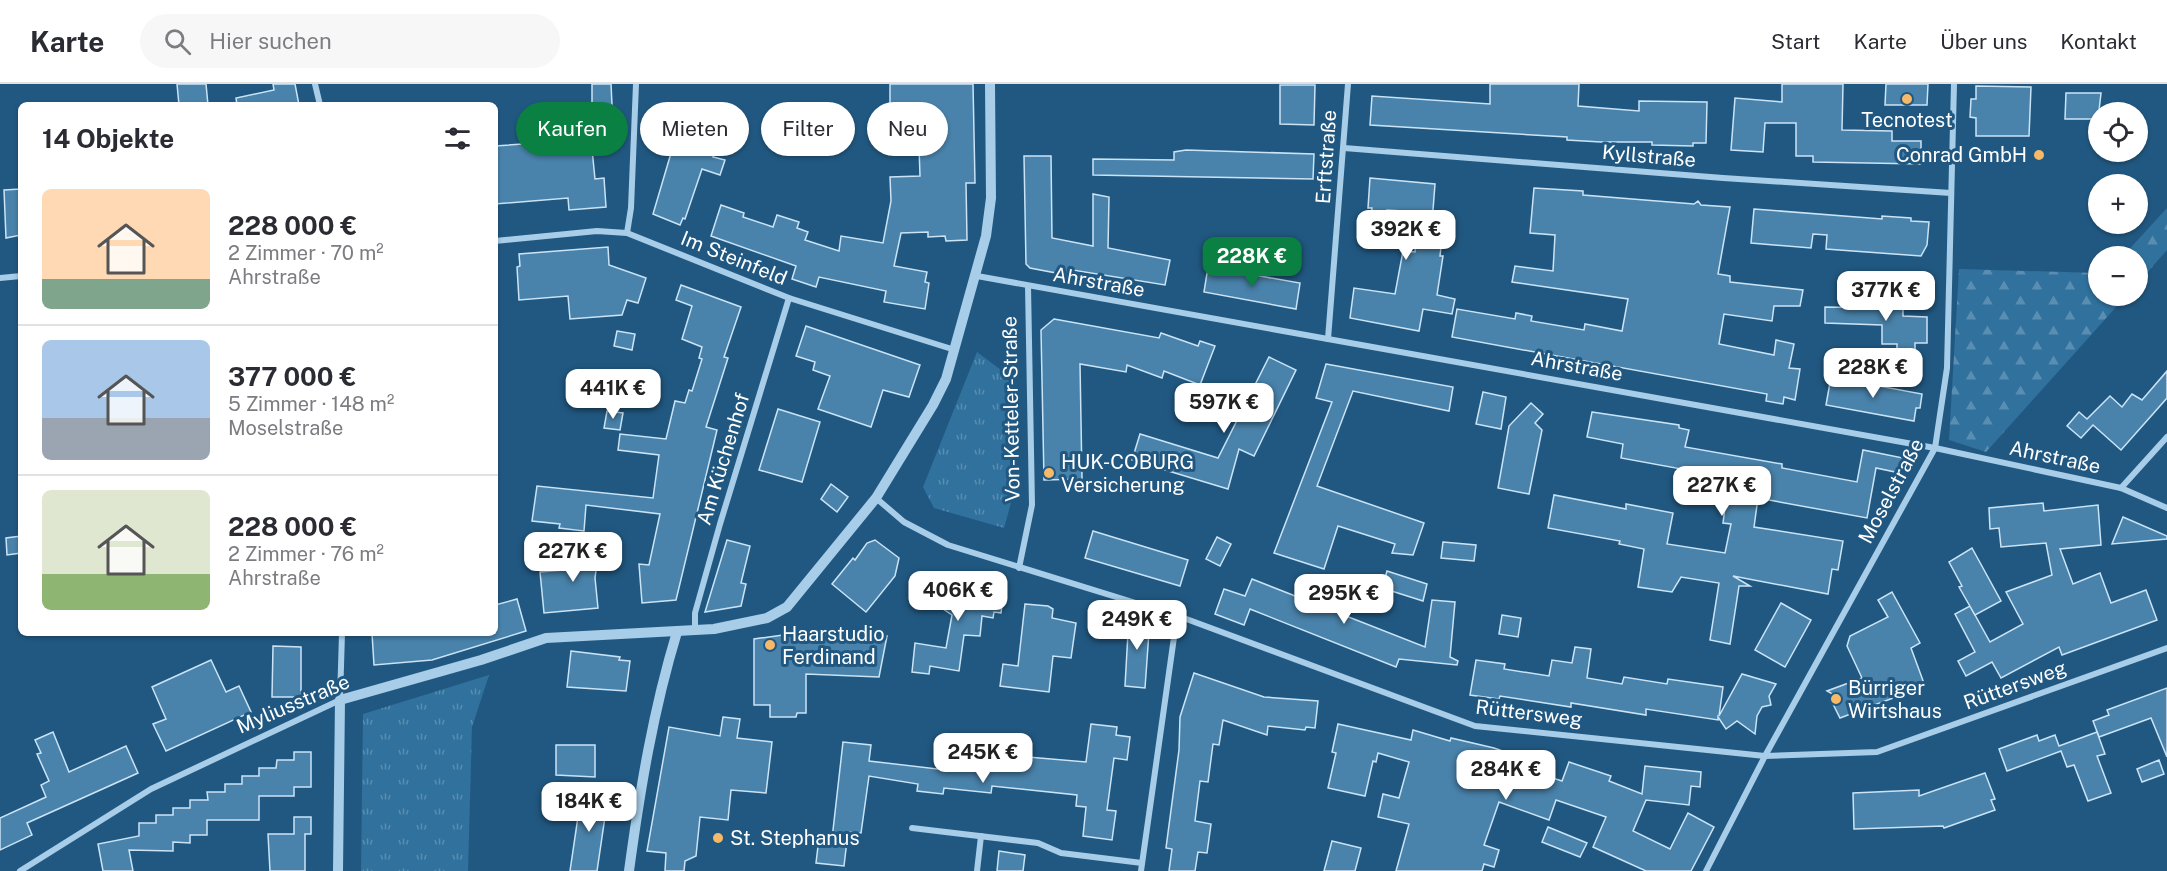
<!DOCTYPE html>
<html lang="de">
<head>
<meta charset="utf-8">
<style>
  body { margin:0; font-family:"Public Sans",sans-serif; background:#f7f7f7; color:#2b2b33; height:100vh; display:flex; flex-direction:column; font-size:22px; white-space:nowrap }
  * { box-sizing:border-box; margin:0 }
  p { font-size:20px; color:#7c7c81 }
  .icon { flex:none; width:33px; height:33px; fill:none; stroke:currentColor; stroke-width:2; stroke-linecap:round; stroke-linejoin:round }
  .map { position:relative; flex:1; overflow:hidden }
  .side { position:absolute; left:18px; top:18px; width:480px; height:534px; display:flex; flex-direction:column; background:#fff; border-radius:9px; box-shadow:0 2px 4px #0004 }
  .side>* { flex:none }
  .banner { position:absolute; left:516px; top:18px; width:570px; height:54px; display:flex; gap:12px }
  .controls { position:absolute; left:2088px; top:18px; display:grid; gap:12px }
  .controls a { display:grid; place-items:center; width:60px; height:60px; border-radius:50%; background:#fff; box-shadow:0 2px 4px #0004; font-size:30px }
  .price { position:absolute; translate:-50% -51px; padding:0 14px; border-radius:12px; background:#fff; color:#222; font-size:20px; line-height:39px; filter:drop-shadow(0 2px 3px #0008) }
  .price::after { content:''; position:absolute; left:50%; top:36px; width:18px; height:14px; margin-left:-9px; background:inherit; clip-path:polygon(0 0,100% 0,50% 100%) }
  .price.active { background:#0b8043; color:#fff }
  ul { padding:0; list-style:none }
  li { display:flex; align-items:center; gap:18px; height:150px; padding:0 24px }
  li+li { border-top:2px solid #e1e1e2 }
  li span { display:grid; place-items:center; flex:none; width:168px; height:120px; border-radius:9px; color:#555 }
  li>.icon { margin-inline-start:auto }
  span .icon { width:72px; height:72px; fill:#fffc; stroke-width:1 }
  li b { font-size:26px }
  h2 { display:flex; justify-content:space-between; align-items:center; height:72px; padding:0 24px; font-size:26px }
  .pill { padding:0 21px; border-radius:27px; background:#fff; box-shadow:0 2px 4px #0004; font-size:21px; line-height:54px }
  .pill.active { background:#0b8043; color:#fff }
  header { display:flex; align-items:center; gap:36px; box-sizing:border-box; height:84px; padding:0 30px; background:#fff; border-bottom:2px solid #e1e1e2 }
  header strong { font-size:28px }
  nav { display:flex; gap:33px; margin-inline-start:auto; font-size:21px }
  .search { width:420px; height:54px; background:#f7f7f7; display:flex; align-items:center; gap:15px; box-sizing:border-box; padding:0 21px; border-radius:33px; color:#7c7c81; font-size:22px }
  .map>svg:first-child { display:block }
</style>
</head>
<body>
<header>
<strong>Karte</strong>
<div class="search"><svg class="icon" aria-label="search" viewBox="0 0 24 24"><circle cx="10" cy="10" r="6"/><path d="M15 15l6 6"/></svg>Hier suchen</div>
<nav><a>Start</a><a>Karte</a><a>Über uns</a><a>Kontakt</a></nav>
</header>
<div class="map">
<svg width="2167" height="787" viewBox="0 0 2167 787">
  <defs>
    <pattern id="grass-tufts" width="24" height="20" patternUnits="userSpaceOnUse" patternTransform="scale(1.5)"><rect width="24" height="20" fill="#30719d"/><path d="M3 7l-1-3M5 7V3M7 7l1-3M15 17l-1-3M17 17v-4M19 17l1-3" fill="none" stroke="#598db1"/></pattern>
    <pattern id="forest-firs" width="22" height="20" patternUnits="userSpaceOnUse" patternTransform="scale(1.5)"><rect width="22" height="20" fill="#30719d"/><path d="M5 1l3.5 6h-7zM16 11l3.5 6h-7z" fill="#598db1"/></pattern>
  </defs>
  <rect width="100%" height="100%" fill="#215881"/>
  <!-- grass -->
  <g fill="url(#grass-tufts)">
    <path d="M977,268L1013,295L1014,408L1004,444L934,424L923,403Z"/>
    <path d="M489,591L472,643L468,787H361L363,630Z"/>
  </g>
  <!-- forest -->
  <g fill="url(#forest-firs)">
    <path d="M2167,124V166L2138,199V172H2123Z"/>
    <path d="M1959,185L2098,189V212H2126L1986,368L1949,356Z"/>
  </g>
  <!-- building -->
  <g fill="#4982aa" stroke="#cae4f6" stroke-width="1.5">
    <path d="M177,0H206L208,21H179Z"/>
    <path d="M273,0H295L299,21H237L236,14L274,6Z"/>
    <path d="M592,0H611L612,21L592,20Z"/>
    <path d="M890,0H973L975,99H966L967,156L946,157L945,152L928,153V148L901,149L894,182L927,188L925,198L929,199L925,225L884,218L886,207L819,193L816,203L792,195L796,182L711,152L721,121L744,129L743,133L773,143L777,131L799,138L797,144L808,148L805,156L839,167L841,152L883,159L891,117L890,93L920,92L918,33H890Z"/>
    <path d="M1490,0H1579L1578,22L1639,27V17L1707,18L1706,59H1693V62L1652,61V58H1601L1567,56V53L1370,41L1372,12L1490,20Z"/>
    <path d="M1782,0H1843L1842,46L1892,47V57H1921V80L1813,78V72H1796V39H1765L1763,68L1731,66L1735,14L1782,18Z"/>
    <path d="M1886,0H1928L1927,21H1885Z"/>
    <path d="M1280,1H1315L1314,41L1280,40Z"/>
    <path d="M1976,2L2031,3L2029,52H1976V34L1970,33L1971,15H1976Z"/>
    <path d="M2066,9H2101L2098,35H2065Z"/>
    <path d="M700,23L719,29L718,32L726,35L713,73L725,76L720,91L702,85L685,135L683,134L680,141L653,130L674,59L687,63Z"/>
    <path d="M537,59L538,70L592,65L595,95L604,94L606,123L569,126L568,114L495,120V62Z"/>
    <path d="M1186,66L1314,70L1313,95L1093,91V75L1174,76V68Z"/>
    <path d="M1024,72H1051L1052,154L1093,162V110L1109,113L1108,164L1170,176L1165,201L1073,186L1072,192L1030,184L1026,180Z"/>
    <path d="M1370,94L1435,100L1431,152L1442,154L1440,172H1443L1437,211L1455,215L1452,230L1423,225L1419,247L1350,234L1354,204L1395,210L1403,167L1415,168L1419,128L1387,126V133L1371,132L1372,124H1368Z"/>
    <path d="M1534,104L1583,107V111L1694,120L1698,117L1701,121L1730,123L1718,190L1730,192V198L1803,206L1800,222H1774L1772,237L1724,230L1719,260L1774,271L1776,256L1794,260L1789,284L1800,285L1795,316L1784,313L1783,320L1766,317L1767,310L1452,253L1457,225L1515,235L1516,229L1532,232L1531,237L1584,246L1585,240L1622,247L1628,215L1512,198L1515,182L1553,187L1555,151L1530,149Z"/>
    <path d="M21,105V151L6,154L4,106Z"/>
    <path d="M1754,125L1882,135V132L1911,134V137L1929,138L1927,161L1921,172L1826,165L1827,151L1813,150L1811,164L1751,159Z"/>
    <path d="M608,163L609,181L646,194L638,219L627,216L622,231L570,235L568,212L519,216L517,183L520,182L519,170Z"/>
    <path d="M1208,183L1300,199L1296,225L1204,208Z"/>
    <path d="M681,201L741,223L724,273L728,274L706,343L717,346L676,516L642,519L639,480L649,481L660,430L586,421L584,447L559,444L560,440L532,437L537,402L653,414L659,371L618,366L620,350L666,355L675,317L685,319L689,306L692,307L702,275L699,274L702,263L682,255L692,222L676,216Z"/>
    <path d="M1883,209L1903,210V232L1927,233V259H1915V270H1897V260H1882V241L1825,239V223L1882,224Z"/>
    <path d="M1054,235L1159,254L1161,249L1198,262L1200,257L1215,262L1200,301L1164,287L1162,294L1127,281L1126,288L1080,280L1082,395L1044,396L1041,246Z"/>
    <path d="M806,242L920,281L909,313L883,306L871,343L818,325L830,292L813,286L815,278L796,272Z"/>
    <path d="M617,247L635,250L632,266L614,262Z"/>
    <path d="M1269,273L1296,286L1254,372L1239,365L1228,405L1132,376L1140,350L1218,374Z"/>
    <path d="M1326,280L1453,303L1449,327L1353,307L1317,402L1424,439L1413,471L1392,469L1395,460L1338,442L1324,485L1274,469L1332,318L1316,314Z"/>
    <path d="M2167,287V314L2121,366L2093,341L2081,354L2067,342L2079,328L2087,335L2110,312L2122,323L2132,310L2142,316Z"/>
    <path d="M1831,293L1922,310L1920,324H1916L1914,337L1826,321Z"/>
    <path d="M1483,308L1506,313L1501,345L1476,340Z"/>
    <path d="M1531,319L1543,330L1535,339L1542,346L1529,410L1498,404L1509,342Z"/>
    <path d="M778,325L820,338L802,398L759,386Z"/>
    <path d="M607,327L623,329L620,346L604,344Z"/>
    <path d="M1592,328L1679,341V344L1689,346L1685,363L1782,380V384L1857,398L1863,366L1903,374L1900,389L1876,384L1867,434L1758,414L1754,443L1843,457L1838,486L1832,485L1828,510L1733,492L1750,502H1739L1730,560L1710,556L1719,499L1681,493L1672,508L1638,503L1644,465L1619,460L1620,457L1548,444L1554,411L1626,425V420L1673,429L1667,460L1725,469L1731,440L1723,439L1727,408L1706,405L1709,390L1621,374L1623,360L1587,353Z"/>
    <path d="M831,400L848,413L837,428L821,415Z"/>
    <path d="M2043,419L2044,427L2098,421L2101,461L2060,465L2073,500L2100,489L2111,519L2146,506L2157,536L2062,571L2059,563L2001,594L1992,578L1966,592L1958,577L1975,568L1955,530L1970,522L1990,558L2023,540L2006,508L2052,491L2046,459L2001,463L1999,444L1990,445L1989,424Z"/>
    <path d="M2123,433L2167,452V455L2112,460Z"/>
    <path d="M1093,447L1188,476L1180,502L1085,474Z"/>
    <path d="M21,452V469L7,471L6,454Z"/>
    <path d="M1217,453L1231,460L1220,482L1206,475Z"/>
    <path d="M582,456L600,458L595,494L598,524L544,529L540,488L563,486V482L580,481Z"/>
    <path d="M727,456L750,462L741,499L746,500L741,522L705,528Z"/>
    <path d="M875,456L899,474L895,492L866,528L832,500L853,474L855,476L867,459Z"/>
    <path d="M1443,458L1476,461L1474,477L1441,474Z"/>
    <path d="M1972,464L2001,517L1975,531L1959,503L1962,502L1949,478Z"/>
    <path d="M1387,487L1427,500L1423,517L1382,504Z"/>
    <path d="M950,488L971,502L1004,506L1001,529L994,528L993,534L982,532L980,552L964,551L959,587L930,582L929,590L912,588L915,559L946,564L952,531L940,523L942,519L933,512Z"/>
    <path d="M1252,495L1425,563L1432,516L1455,518L1450,573L1458,577L1457,581L1399,575L1396,583L1250,525L1244,541L1215,530L1224,505L1245,512Z"/>
    <path d="M1892,508L1920,559L1911,564L1925,602L1840,634L1833,620L1836,612L1827,607L1862,594L1847,562L1850,552L1888,533L1878,516Z"/>
    <path d="M517,515L526,547L432,576L374,581L372,550L495,549V521Z"/>
    <path d="M1781,519L1811,536L1785,583L1755,566Z"/>
    <path d="M1025,520L1048,522L1053,525L1052,534L1076,539L1071,574L1053,572L1049,608L1000,602L1003,580L1018,582Z"/>
    <path d="M1129,531L1150,534L1145,604L1125,602Z"/>
    <path d="M1502,531L1521,534L1518,553L1499,550Z"/>
    <path d="M790,550L887,552L879,593L806,590V629H797L796,633H770V621H754V555Z"/>
    <path d="M273,562L301,563V613H272Z"/>
    <path d="M1575,563L1591,565L1587,594L1622,600L1624,593L1667,600L1668,595L1723,603L1719,632L1742,590L1776,600L1769,612L1771,621L1762,623L1757,632L1755,650L1737,637L1726,645L1718,633V636L1646,625V631L1571,619V623L1500,612L1499,615L1470,611L1476,576L1505,580L1504,585L1549,592L1552,576L1572,579Z"/>
    <path d="M571,567L620,573L619,576L630,577L626,607L567,603Z"/>
    <path d="M211,576L226,608L239,602L251,628L166,667L153,640L166,635L152,603Z"/>
    <path d="M1194,589L1264,613L1318,617L1315,644L1306,643L1305,646L1268,642L1267,651L1223,636L1219,661L1213,660L1208,698L1200,697L1195,737L1211,740L1207,769L1198,768L1195,787H1169L1172,765L1166,764L1179,666L1180,633Z"/>
    <path d="M2167,604V673L2151,634L2099,653L2093,637L2109,631L2107,626Z"/>
    <path d="M723,633L740,635L737,654L772,658L766,709L731,706L728,736L700,733L696,772L685,777L684,787H665L666,769L647,767L669,643L720,652Z"/>
    <path d="M1091,640L1117,643L1116,651L1130,653L1127,676L1114,674L1107,726L1116,727L1112,756L1083,752L1086,723L1076,722L1077,711L992,702L991,709L944,704L943,710L917,707L918,700L869,692L861,749L848,748L844,782L816,779L819,754L832,755L843,658L871,661L869,677L946,686L947,679L990,684L991,670L1086,678Z"/>
    <path d="M1338,640L1411,656L1413,646L1450,657L1451,654L1494,664L1531,677L1528,686L1562,697L1569,678L1611,692L1609,697L1642,710L1645,682L1701,688L1700,703L1691,702L1689,721L1646,716L1633,747L1670,765L1688,729L1714,743L1691,787H1646L1593,763L1606,733L1556,716L1549,736L1499,718L1484,761L1499,766L1494,783L1484,780L1482,787H1396L1409,740L1378,733L1383,710L1399,714L1409,678L1378,669L1376,678L1373,677L1365,712L1328,704L1336,669L1332,668Z"/>
    <path d="M53,648L69,688L126,662L138,689L27,739L32,751L0,766V734L46,713L41,701L49,697L37,670L41,669L35,656Z"/>
    <path d="M2097,648L2105,670L2097,672L2111,709L2088,717L2074,681L2067,683L2061,667L2007,687L1999,665L2037,651L2039,657L2055,651L2059,662Z"/>
    <path d="M556,661H595V693L556,691Z"/>
    <path d="M294,668H311V703H294V712H259V736H207V751H190V759L173,758V767L129,766L133,787H103L98,760L139,752V739H156V731H173V724H190V716H208L207,708H225V700H242V692H259V684H276L277,676H294Z"/>
    <path d="M2159,676L2164,690L2142,698L2137,685Z"/>
    <path d="M1985,689L1995,715L1991,716L1995,726L1944,744L1943,742L1854,745L1853,709L1919,706V712Z"/>
    <path d="M585,707L604,710L603,719H607L597,787H570L579,726H583Z"/>
    <path d="M294,733H311V750H305V787H270L268,750H294Z"/>
    <path d="M1548,743L1587,759L1580,773L1542,758Z"/>
    <path d="M1332,757L1361,764L1355,787H1324Z"/>
    <path d="M999,767L1025,771L1023,787H997Z"/>
  </g>
  <g fill="none" stroke-linecap="round" stroke-linejoin="round">
    <!-- minor -->
    <g stroke="#a7cde8" stroke-width="6">
      <path d="M315,0L320,21"/>
      <path d="M1344,64L1723,94L1951,109"/>
      <path d="M627,149L631,124L636,0"/>
      <path d="M495,157L597,147L627,149L789,214L955,266"/>
      <path d="M977,192L1935,364L2121,404L2167,424"/>
      <path d="M0,194L21,192"/>
      <path d="M1328,255L1348,0"/>
      <path d="M2121,404L2167,353"/>
      <path d="M876,414L904,438L948,461L1181,533L1475,642L1765,672L1877,668L2167,564"/>
      <path d="M1019,484L1032,421L1028,202"/>
      <path d="M695,547V529L720,440L789,214"/>
      <path d="M912,744L1038,759L1061,769L1142,779"/>
      <path d="M20,787L151,705L340,616L342,549"/>
      <path d="M977,787L981,752"/>
      <path d="M1141,787L1177,532"/>
      <path d="M1706,787L1765,672L1935,364L1947,284L1954,0"/>
    </g>
    <!-- tertiary -->
    <g stroke="#a7cde8" stroke-width="10">
      <path d="M338,787L340,616L481,576L546,554L714,545L767,534L787,523L876,414L933,321L946,295L986,152L991,114L990,0"/>
      <path d="M629,787C640,706 653,627 677,548"/>
    </g>
  </g>
  <!-- markers -->
  <g fill="#f5b968" stroke="#215881" stroke-width="2">
    <circle cx="1907" cy="15" r="6"/>
    <circle cx="2039" cy="71" r="6"/>
    <circle cx="1049" cy="389" r="6"/>
    <circle cx="770" cy="561" r="6"/>
    <circle cx="1836" cy="615" r="6"/>
    <circle cx="718" cy="754" r="6"/>
  </g>
  <g text-anchor="middle" stroke-width="6" stroke-linejoin="round" paint-order="stroke">
    <!-- poi labels -->
    <g font-size="20" fill="#fff" stroke="#215881" text-anchor="start">
      <text x="1907" y="43" text-anchor="middle">Tecnotest</text>
      <text x="2027" y="78" text-anchor="end">Conrad GmbH</text>
      <text x="1061" y="385">HUK-COBURG<tspan x="1061" dy="23">Versicherung</tspan></text>
      <text x="782" y="557">Haarstudio<tspan x="782" dy="23">Ferdinand</tspan></text>
      <text x="1848" y="611">Bürriger<tspan x="1848" dy="23">Wirtshaus</tspan></text>
      <text x="730" y="761">St. Stephanus</text>
    </g>
    <!-- street labels -->
    <g font-size="20" fill="#fff" stroke="#215881">
      <text transform="translate(1649 72) rotate(5)" y="7">Kyllstraße</text>
      <text transform="translate(1326 73) rotate(-86)" y="7">Erftstraße</text>
      <text transform="translate(734 174) rotate(22)" y="7">Im Steinfeld</text>
      <text transform="translate(1099 198) rotate(10)" y="7">Ahrstraße</text>
      <text transform="translate(1577 282) rotate(10)" y="7">Ahrstraße</text>
      <text transform="translate(1011 325) rotate(-91)" y="7">Von-Ketteler-Straße</text>
      <text transform="translate(2055 373) rotate(12)" y="7">Ahrstraße</text>
      <text transform="translate(723 375) rotate(-73)" y="7">Am Küchenhof</text>
      <text transform="translate(1891 407) rotate(-62)" y="7">Moselstraße</text>
      <text transform="translate(2015 601) rotate(-20)" y="7">Rüttersweg</text>
      <text transform="translate(293 620) rotate(-23)" y="7">Myliusstraße</text>
      <text transform="translate(1529 629) rotate(7)" y="7">Rüttersweg</text>
    </g>
  </g>
</svg>
<div class="controls">
<a><svg class="icon" aria-label="locate" viewBox="0 0 24 24"><circle cx="12" cy="12" r="6"/><path d="M12 2v4M12 18v4M2 12h4M18 12h4"/></svg></a>
<a>+</a>
<a>−</a>
</div>
<b class="price" style="left:1406px;top:177px">392K €</b>
<b class="price active" style="left:1252px;top:204px">228K €</b>
<b class="price" style="left:1886px;top:238px">377K €</b>
<b class="price" style="left:1873px;top:315px">228K €</b>
<b class="price" style="left:613px;top:336px">441K €</b>
<b class="price" style="left:1224px;top:350px">597K €</b>
<b class="price" style="left:1722px;top:433px">227K €</b>
<b class="price" style="left:573px;top:499px">227K €</b>
<b class="price" style="left:958px;top:538px">406K €</b>
<b class="price" style="left:1344px;top:541px">295K €</b>
<b class="price" style="left:1137px;top:567px">249K €</b>
<b class="price" style="left:983px;top:700px">245K €</b>
<b class="price" style="left:1506px;top:717px">284K €</b>
<b class="price" style="left:589px;top:749px">184K €</b>
<div class="banner">
<a class="pill active">Kaufen</a>
<a class="pill">Mieten</a>
<a class="pill">Filter</a>
<a class="pill">Neu</a>
</div>
<section class="side">
<h2>14 Objekte<svg class="icon" aria-label="filters" viewBox="0 0 24 24"><path d="M4 7h16M4 17h16"/><circle cx="9" cy="7" r="2"/><circle cx="15" cy="17" r="2"/></svg></h2>
<ul>
<li><span style="background:linear-gradient(#ffd9b3 75%,#7fa58c 0)"><svg class="icon" aria-label="home" viewBox="0 0 24 24"><path d="M3 11l9-7 9 7M6 9v11h12V9"/></svg></span><div><b>228 000 €</b><p>2 Zimmer · 70 m²</p><p>Ahrstraße</p></div></li>
<li><span style="background:linear-gradient(#a9c7e8 65%,#9aa5b1 0)"><svg class="icon" aria-label="home" viewBox="0 0 24 24"><path d="M3 11l9-7 9 7M6 9v11h12V9"/></svg></span><div><b>377 000 €</b><p>5 Zimmer · 148 m²</p><p>Moselstraße</p></div></li>
<li><span style="background:linear-gradient(#dfe7d0 70%,#8fb573 0)"><svg class="icon" aria-label="home" viewBox="0 0 24 24"><path d="M3 11l9-7 9 7M6 9v11h12V9"/></svg></span><div><b>228 000 €</b><p>2 Zimmer · 76 m²</p><p>Ahrstraße</p></div></li>
</ul>
</section>
</div>
</body>
</html>
